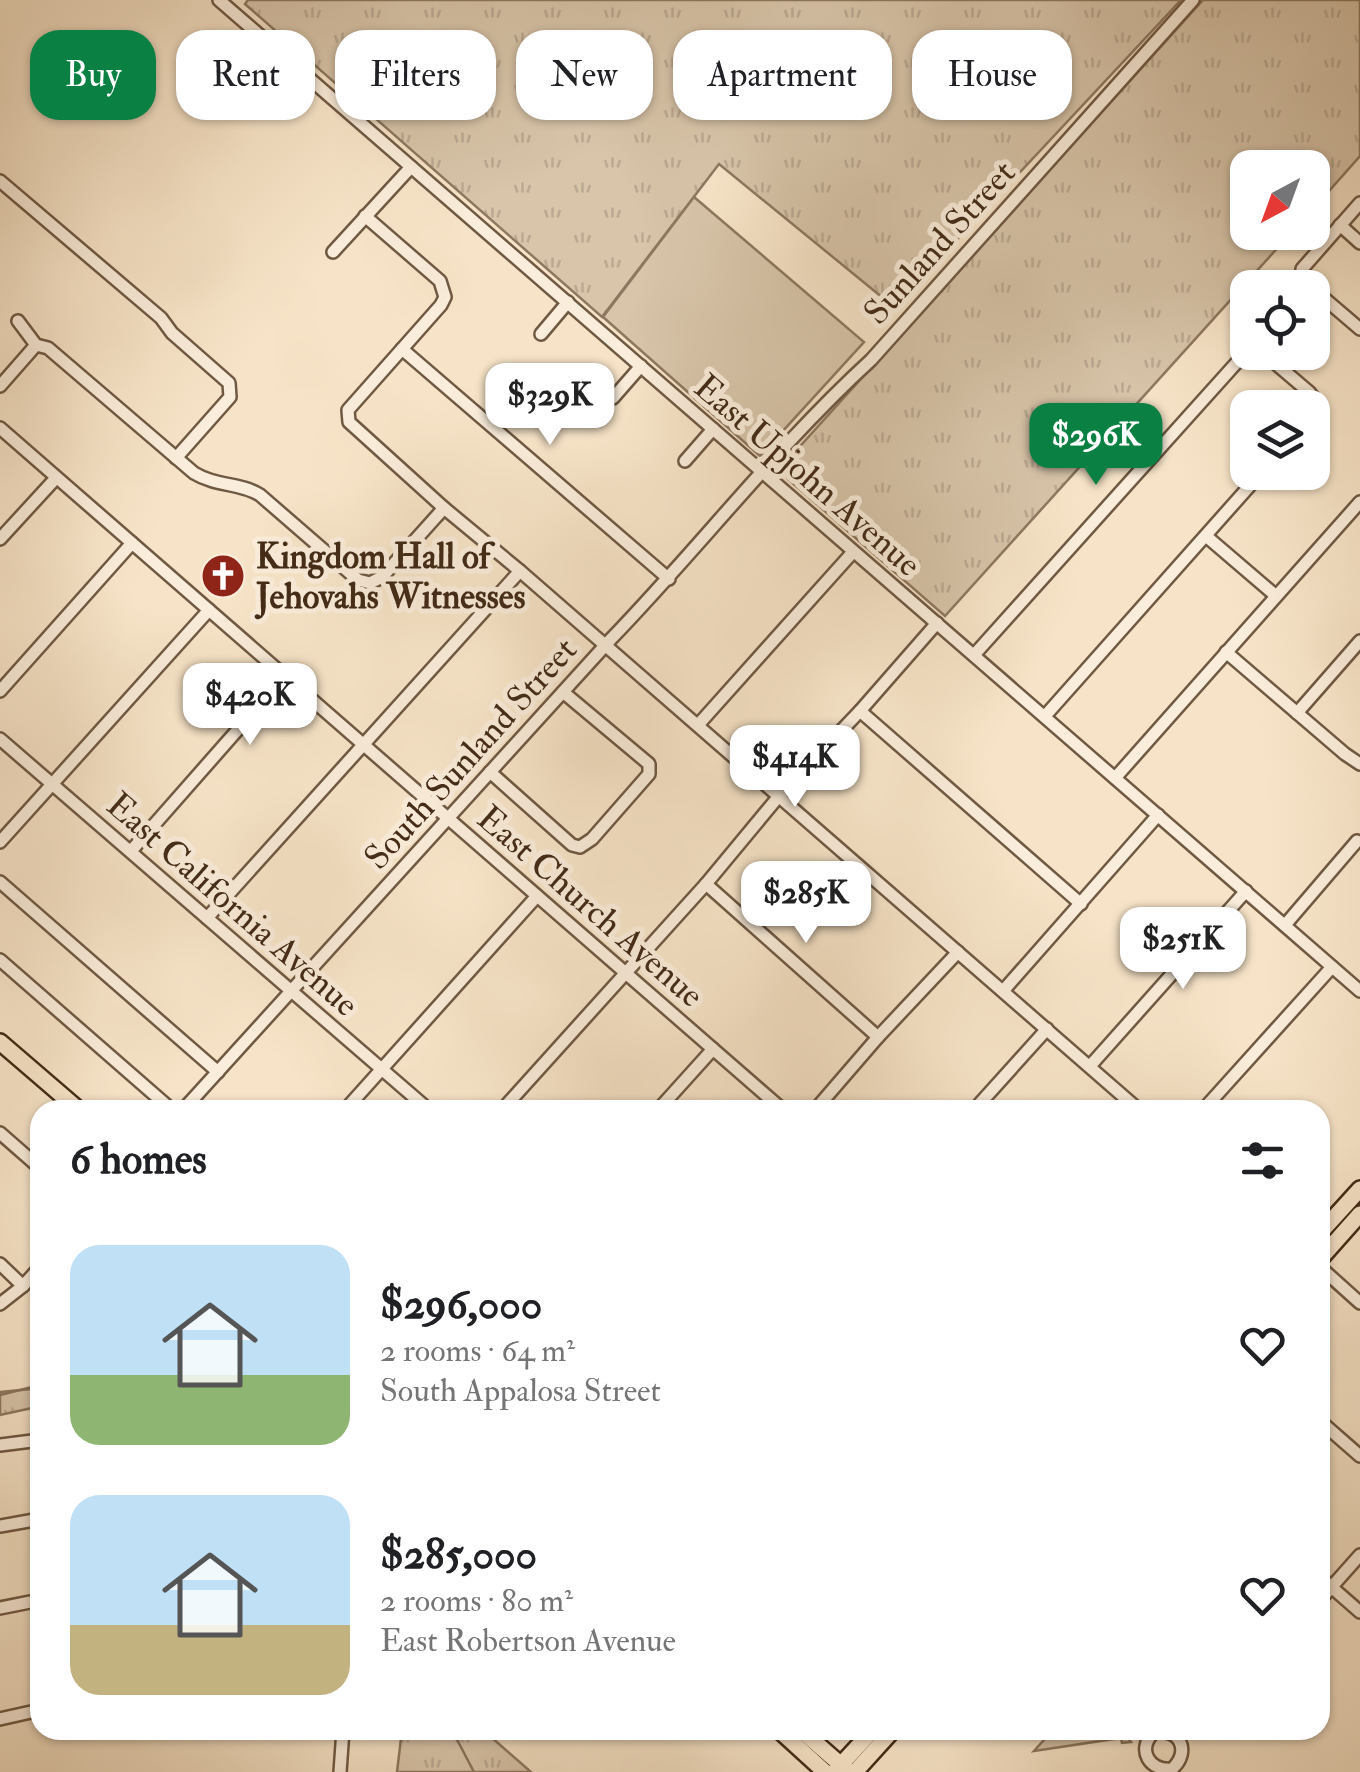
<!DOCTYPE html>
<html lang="en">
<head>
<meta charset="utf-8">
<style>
  body { margin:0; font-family:"IM FELL Double Pica",serif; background:#f6f6f6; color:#202124; height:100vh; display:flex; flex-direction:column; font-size:38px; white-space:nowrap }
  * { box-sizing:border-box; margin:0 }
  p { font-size:32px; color:#757577 }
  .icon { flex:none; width:55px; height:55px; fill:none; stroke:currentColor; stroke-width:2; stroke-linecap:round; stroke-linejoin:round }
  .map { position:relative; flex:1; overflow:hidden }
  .sheet { position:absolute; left:30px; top:1100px; width:1300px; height:640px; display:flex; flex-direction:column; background:#fff; border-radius:30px; box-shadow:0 2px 8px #0004 }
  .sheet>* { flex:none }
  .hud { position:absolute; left:30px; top:30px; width:1300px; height:90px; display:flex; gap:20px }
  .needle { width:65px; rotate:221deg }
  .buttons { position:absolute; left:1230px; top:150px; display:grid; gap:20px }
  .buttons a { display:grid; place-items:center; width:100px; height:100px; border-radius:20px; background:#fff; box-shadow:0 2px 8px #0004; font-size:50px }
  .price { position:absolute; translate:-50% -85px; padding:0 22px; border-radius:20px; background:#fff; color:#222; font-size:32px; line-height:65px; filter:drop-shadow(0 2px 5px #0008) }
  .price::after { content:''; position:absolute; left:50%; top:60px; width:30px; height:22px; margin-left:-15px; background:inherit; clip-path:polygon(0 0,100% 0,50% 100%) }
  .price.current { background:#0b8043; color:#fff }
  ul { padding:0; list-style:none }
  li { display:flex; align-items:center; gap:30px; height:250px; padding:0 40px }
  li span { display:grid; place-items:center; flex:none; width:280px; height:200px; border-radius:30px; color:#555 }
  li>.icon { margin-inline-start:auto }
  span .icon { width:120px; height:120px; fill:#fffc; stroke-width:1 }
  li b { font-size:42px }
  h2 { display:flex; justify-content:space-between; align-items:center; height:120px; padding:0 40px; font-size:42px }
  .tag { padding:0 35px; border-radius:30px; background:#fff; box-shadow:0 2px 8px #0004; font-size:35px; line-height:90px }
  .tag.current { background:#0b8043; color:#fff }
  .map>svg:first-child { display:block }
</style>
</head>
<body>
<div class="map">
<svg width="1360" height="1772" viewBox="0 0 1360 1772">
  <defs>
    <pattern id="grass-tufts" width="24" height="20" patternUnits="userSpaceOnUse" patternTransform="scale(2.5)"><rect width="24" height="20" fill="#d8c5aa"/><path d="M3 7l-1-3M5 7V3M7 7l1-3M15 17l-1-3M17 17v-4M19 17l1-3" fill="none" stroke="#bba992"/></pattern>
  </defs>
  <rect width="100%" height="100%" fill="#f7e4c8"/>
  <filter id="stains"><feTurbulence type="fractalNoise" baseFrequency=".002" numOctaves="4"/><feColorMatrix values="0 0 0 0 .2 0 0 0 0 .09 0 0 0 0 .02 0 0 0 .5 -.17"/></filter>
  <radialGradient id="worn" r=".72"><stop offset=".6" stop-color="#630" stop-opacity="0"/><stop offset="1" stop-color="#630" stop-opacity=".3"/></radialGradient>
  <!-- grass -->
  <g fill="url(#grass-tufts)" stroke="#8e7860" stroke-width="2.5">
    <path d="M248,0H1181L894,307L719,164L602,317L245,4Z"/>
    <path d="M1203,0H1360V156L1313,209L1312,168H1248V232L1291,233L945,616L788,479L785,463Z"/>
    <path d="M40,1384V1404L32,1408L0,1415V1392L31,1389Z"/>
    <path d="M402,1730H492L491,1737L531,1772H397Z"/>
  </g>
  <!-- park -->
  <g fill="#d8c5aa" stroke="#8e7860" stroke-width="2.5">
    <path d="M694,197L864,342L760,456L603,317Z"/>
    <path d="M1053,1730H1121L1131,1742L1122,1743L1121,1738L1034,1751Z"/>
  </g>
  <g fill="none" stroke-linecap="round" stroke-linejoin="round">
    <!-- stream -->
    <g stroke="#8a745d" stroke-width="2.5">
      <path d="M0,1395L40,1385"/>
      <path d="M452,1730L474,1772"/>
    </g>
    <defs>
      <g id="minor">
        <path d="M219,0L1360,991"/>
        <path d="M0,181L161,318L172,333L229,383L230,397L176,458"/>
        <path d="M365,216L440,281L445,297L441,305L348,410L349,422L444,508L520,571L1139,1110"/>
        <path d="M1340,225L1360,243"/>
        <path d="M333,252L411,167"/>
        <path d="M1312,288L1302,278V269L1360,203"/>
        <path d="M1312,288L1360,329"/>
        <path d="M18,321L36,345L48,348L194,473C217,487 239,482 260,495L358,580L370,583L382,577L444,508L437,516"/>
        <path d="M541,334L568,302"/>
        <path d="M402,349L669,579"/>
        <path d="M1262,352L1309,392L1316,401L1312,414"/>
        <path d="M0,386L36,345"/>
        <path d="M613,398L641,366"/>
        <path d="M0,428L783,1110"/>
        <path d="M685,461L713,429"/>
        <path d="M1206,536L1276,596"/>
        <path d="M0,539L56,478"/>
        <path d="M1226,652L1345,754L1360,764"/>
        <path d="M974,655L1248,350"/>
        <path d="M0,691L132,543"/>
        <path d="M860,711L1081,904"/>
        <path d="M1297,713L1360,641"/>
        <path d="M1045,716L1262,472"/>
        <path d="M698,725L853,552"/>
        <path d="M0,739L429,1110"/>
        <path d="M490,772L572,845L580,847L592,839L649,774V764L563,692"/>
        <path d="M1115,778L1360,502"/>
        <path d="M0,842L209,610"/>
        <path d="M131,851L285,676L276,687"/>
        <path d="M0,882L218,1072"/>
        <path d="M706,884L878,1037"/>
        <path d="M207,918L520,571"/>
        <path d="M1285,925L1357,841"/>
        <path d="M0,960L172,1110"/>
        <path d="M1003,991L1158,815"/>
        <path d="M1090,1066L1246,891"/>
        <path d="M183,1110L611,639C699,548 777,446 871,360L1193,0"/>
        <path d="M345,1110L537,896"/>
        <path d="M502,1110L706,884L779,796L860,711L937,623"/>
        <path d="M658,1110L713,1049"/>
        <path d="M815,1110L878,1037L958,952"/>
        <path d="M974,1110L1047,1029"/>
        <path d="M1203,1110L1332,967"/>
        <path d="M0,1133L40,1168"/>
        <path d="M0,1264L23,1286"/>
        <path d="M1320,1267L1360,1303"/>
        <path d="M0,1304L23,1286L40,1267"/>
        <path d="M1320,1421L1360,1456"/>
        <path d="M0,1445L40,1440"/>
        <path d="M0,1526L40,1519"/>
        <path d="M1320,1577L1360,1612"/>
        <path d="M1320,1600L1360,1555"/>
        <path d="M0,1608L40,1600"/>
        <path d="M0,1719L40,1710"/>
        <path d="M1148,1730L1153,1733C1179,1726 1192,1751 1172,1769C1149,1771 1137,1750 1153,1733"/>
        <path d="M340,1772L343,1730"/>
      </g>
      <g id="major">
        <path d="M0,1042L79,1110"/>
        <path d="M1320,1233L1360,1189"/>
        <path d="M1320,1259L1360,1214"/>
        <path d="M779,1730L825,1772"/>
        <path d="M801,1730L849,1772"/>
        <path d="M835,1771L873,1730"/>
        <path d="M855,1772L893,1730"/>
      </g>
    </defs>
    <!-- minor casing -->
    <use href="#minor" stroke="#705943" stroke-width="16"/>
    <!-- major casing -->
    <use href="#major" stroke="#432b17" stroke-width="20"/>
    <!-- minor -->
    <use href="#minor" stroke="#faeddb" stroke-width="11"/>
    <!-- major -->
    <use href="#major" stroke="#f7e4c8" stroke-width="15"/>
  </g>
  <!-- icons -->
  <defs>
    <symbol id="church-disc" viewBox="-11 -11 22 22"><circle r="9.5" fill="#8f2418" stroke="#faeddb"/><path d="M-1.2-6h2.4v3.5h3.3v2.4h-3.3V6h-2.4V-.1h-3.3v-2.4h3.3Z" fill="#fff"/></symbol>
  </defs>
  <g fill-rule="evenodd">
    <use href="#church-disc" x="198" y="551" width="50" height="50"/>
  </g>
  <g text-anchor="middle" stroke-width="10" stroke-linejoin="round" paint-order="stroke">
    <!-- street labels -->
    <g font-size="35" fill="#432b17" stroke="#faeddb">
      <text transform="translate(939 242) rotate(-48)" y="12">Sunland Street</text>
      <text transform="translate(808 475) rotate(41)" y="12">East Upjohn Avenue</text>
      <text transform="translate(470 753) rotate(-48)" y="12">South Sunland Street</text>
      <text transform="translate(233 904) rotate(41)" y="12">East California Avenue</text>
      <text transform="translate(591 906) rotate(41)" y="12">East Church Avenue</text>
    </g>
    <!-- poi labels -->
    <g font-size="35" font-weight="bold" fill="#432b17" stroke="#faeddb" text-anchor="start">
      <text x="256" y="568">Kingdom Hall of<tspan x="256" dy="40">Jehovahs Witnesses</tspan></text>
    </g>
  </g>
  <rect width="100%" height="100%" filter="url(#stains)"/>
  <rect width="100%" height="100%" fill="url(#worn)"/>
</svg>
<div class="buttons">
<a><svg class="needle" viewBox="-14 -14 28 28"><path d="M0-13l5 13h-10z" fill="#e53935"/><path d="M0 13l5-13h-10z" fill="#757577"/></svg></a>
<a><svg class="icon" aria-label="locate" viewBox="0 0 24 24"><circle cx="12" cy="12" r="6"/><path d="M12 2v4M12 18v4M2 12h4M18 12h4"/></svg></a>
<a><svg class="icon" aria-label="layers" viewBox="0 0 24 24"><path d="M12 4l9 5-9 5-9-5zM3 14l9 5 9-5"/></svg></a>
</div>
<b class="price" style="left:550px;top:448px">$329K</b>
<b class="price current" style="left:1096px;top:488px">$296K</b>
<b class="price" style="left:250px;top:748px">$420K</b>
<b class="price" style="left:795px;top:810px">$414K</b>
<b class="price" style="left:806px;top:946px">$285K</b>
<b class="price" style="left:1183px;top:992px">$251K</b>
<div class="hud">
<a class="tag current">Buy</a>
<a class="tag">Rent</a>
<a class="tag">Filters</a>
<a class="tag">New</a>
<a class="tag">Apartment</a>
<a class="tag">House</a>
</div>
<section class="sheet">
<h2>6 homes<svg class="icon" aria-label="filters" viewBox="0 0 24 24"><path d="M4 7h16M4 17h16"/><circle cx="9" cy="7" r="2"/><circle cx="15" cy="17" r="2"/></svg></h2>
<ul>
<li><span style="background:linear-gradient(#bfe0f5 65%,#8fb573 0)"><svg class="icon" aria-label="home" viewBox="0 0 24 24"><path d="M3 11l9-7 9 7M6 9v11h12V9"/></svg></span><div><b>$296,000</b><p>2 rooms · 64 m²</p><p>South Appalosa Street</p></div><svg class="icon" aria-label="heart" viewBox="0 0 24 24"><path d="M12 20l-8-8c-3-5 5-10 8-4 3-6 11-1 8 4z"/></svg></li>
<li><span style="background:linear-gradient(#bfe0f5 65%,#c2b280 0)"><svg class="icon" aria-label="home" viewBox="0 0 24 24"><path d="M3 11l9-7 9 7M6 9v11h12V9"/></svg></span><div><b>$285,000</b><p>2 rooms · 80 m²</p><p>East Robertson Avenue</p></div><svg class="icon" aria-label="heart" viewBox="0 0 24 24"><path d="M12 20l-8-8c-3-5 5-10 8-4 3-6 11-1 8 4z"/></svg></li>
</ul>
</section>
</div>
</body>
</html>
